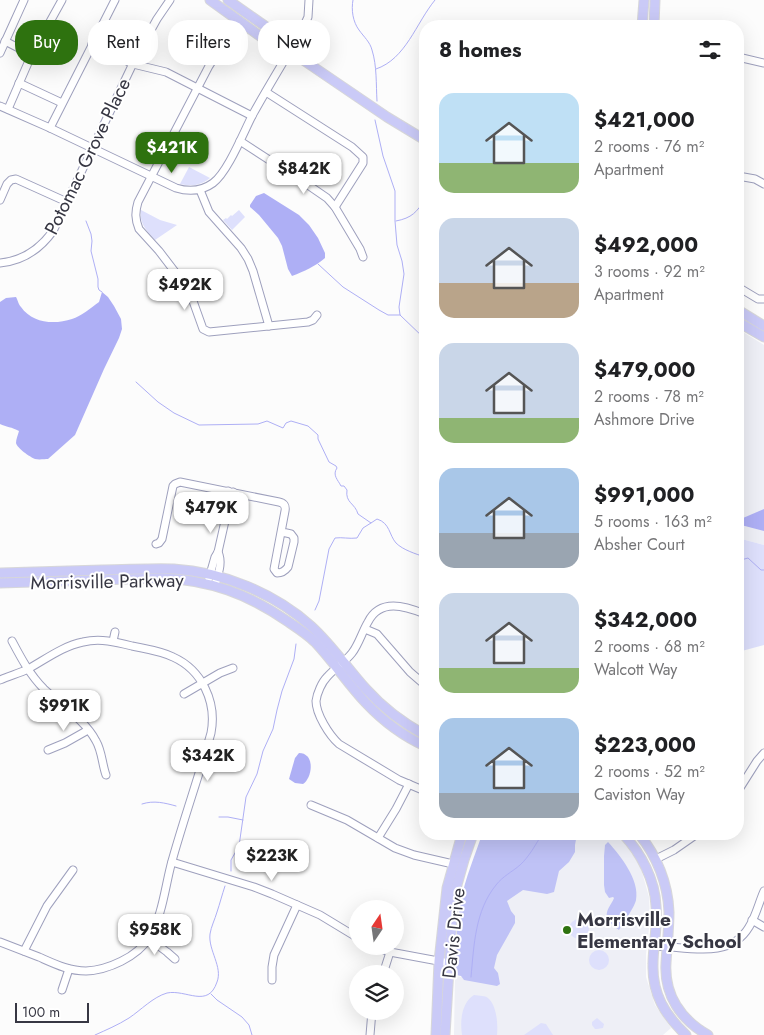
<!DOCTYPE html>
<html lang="en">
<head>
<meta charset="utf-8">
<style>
  body { margin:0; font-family:Jost,sans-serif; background:#f6f6f6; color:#202124; height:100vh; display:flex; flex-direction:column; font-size:19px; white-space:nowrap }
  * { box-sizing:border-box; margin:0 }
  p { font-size:16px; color:#757577 }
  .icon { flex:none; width:28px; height:28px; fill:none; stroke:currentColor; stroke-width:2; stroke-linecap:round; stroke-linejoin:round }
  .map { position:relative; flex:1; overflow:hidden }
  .details { position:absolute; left:419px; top:20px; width:325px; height:820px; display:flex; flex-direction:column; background:#fff; border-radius:20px; box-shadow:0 5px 20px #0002 }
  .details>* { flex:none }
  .hud { position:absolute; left:15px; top:20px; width:329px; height:45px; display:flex; gap:10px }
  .needle { width:32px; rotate:13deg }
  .controls { position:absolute; left:349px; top:900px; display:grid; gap:10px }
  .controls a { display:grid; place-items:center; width:55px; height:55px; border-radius:50%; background:#fff; box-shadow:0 5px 20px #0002; font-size:25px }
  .scale { position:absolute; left:15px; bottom:12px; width:74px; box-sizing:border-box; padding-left:5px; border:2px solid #373743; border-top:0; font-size:14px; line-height:18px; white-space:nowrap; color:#373743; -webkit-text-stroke:4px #fff; paint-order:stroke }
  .price { position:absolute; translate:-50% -42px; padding:0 11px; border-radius:10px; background:#fff; color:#222; font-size:16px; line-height:32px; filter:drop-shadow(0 1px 2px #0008) }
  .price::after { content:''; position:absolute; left:50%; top:30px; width:15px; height:11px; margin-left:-8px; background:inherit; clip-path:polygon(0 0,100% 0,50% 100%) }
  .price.on { background:#2e720f; color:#fff }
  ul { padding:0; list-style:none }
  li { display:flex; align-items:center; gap:15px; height:125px; padding:0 20px }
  li span { display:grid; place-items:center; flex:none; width:140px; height:100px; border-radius:15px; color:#555 }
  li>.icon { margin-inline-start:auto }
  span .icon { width:60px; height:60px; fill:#fffc; stroke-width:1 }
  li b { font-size:21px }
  h2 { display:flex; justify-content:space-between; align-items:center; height:60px; padding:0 20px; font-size:21px }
  .chip { padding:0 18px; border-radius:20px; background:#fff; box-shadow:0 5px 20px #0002; font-size:18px; line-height:45px }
  .chip.on { background:#2e720f; color:#fff }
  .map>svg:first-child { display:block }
</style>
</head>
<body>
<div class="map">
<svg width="764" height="1035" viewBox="0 0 764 1035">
  <rect width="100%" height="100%" fill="#fcfcfc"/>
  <!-- built -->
  <g fill="#eeeff6">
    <path d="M738,329L764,345V545L738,538Z"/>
    <path d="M548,834H613L624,843L640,865L649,897L650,920L646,954V977L655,1005L671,1028L663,1035H454L455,976L477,979L482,940Z"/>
  </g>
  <!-- green -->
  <g fill="#dee0fc">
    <path d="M189,167L210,178C201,185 192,187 180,184Z"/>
    <path d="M141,210L160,220L177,225L155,240C146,230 139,223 141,210Z"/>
    <path d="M239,210L245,217L232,230L223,220L226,218L227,219L231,215L232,216Z"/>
    <path d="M738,538L764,545V645L738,652Z"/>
    <circle cx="579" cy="929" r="10"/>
    <circle cx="599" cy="960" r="10"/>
    <path d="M474,995C479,996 486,995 489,999C497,1007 498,1025 497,1035H462C460,1022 461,1003 474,995Z"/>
    <path d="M597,1018L604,1024L603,1028L597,1029H595L592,1025V1022Z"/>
    <path d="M541,1023L546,1024L553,1035H524Z"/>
  </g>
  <!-- forest -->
  <g fill="#bfc2f6">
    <path d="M482,834H577L575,845V852L569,862L559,871L554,892L547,894L523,890L507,901L511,911L515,916V923L497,955L494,968L498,973L500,984L497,986L464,980L461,976L456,975C456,950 456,924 461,901C465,878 475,856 482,834Z"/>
    <path d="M608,842C620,855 640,880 636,900C635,906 623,924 619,930C615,927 612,925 609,921C603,912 611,906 614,898L613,897L609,898L605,892L604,885V856L605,845Z"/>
  </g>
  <!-- water -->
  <g fill="#aeaff5">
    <path d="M264,193L299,215L309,225L318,238L325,253V258C314,267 305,271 292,276L288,269L282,246L278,238L259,215L250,207V205L256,196Z"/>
    <path d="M102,292L108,297L114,306L121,319L122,329L119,338L104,369L75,435L48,459C45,459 39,460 35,459C30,457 17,448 16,443C16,439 18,435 19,431C12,427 6,427 0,424V302L6,298L16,297C18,300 18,304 21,307C32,323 54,325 72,319C81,316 91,308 99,302Z"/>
    <path d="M764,509V531L741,525L743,518Z"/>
    <path d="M299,753C315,753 313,777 303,784L295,783L289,779L295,758Z"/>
  </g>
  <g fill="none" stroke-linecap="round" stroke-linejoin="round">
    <!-- stream -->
    <g stroke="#aeaff5" stroke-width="1">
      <path d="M353,0C351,10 353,22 359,30C364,37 370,42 372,50C377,66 376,84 377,101"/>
      <path d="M376,69C406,59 416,23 435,0"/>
      <path d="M375,120L383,156L395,191V221L397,245L402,261L404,274L399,307L400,315L425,339"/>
      <path d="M86,221L91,234L92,241L91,251L98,279V287L99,290L102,292"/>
      <path d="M396,221C412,218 417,212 425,199"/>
      <path d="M318,264L343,287L379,310L388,315H400"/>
      <path d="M136,382L158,402L174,413L199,425L258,424L267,421L283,428L286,423L291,421L308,426L318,435V439L329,462L336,466L337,468C332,475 338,480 341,486H344L347,490C345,503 355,503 358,514L371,523L377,519C390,523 389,535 396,543C403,550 416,554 425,557"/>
      <path d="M738,564L741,560L748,558L761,570H764"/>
      <path d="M315,610L319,601L329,549L335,538C342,537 349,539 357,538L363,528L371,523"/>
      <path d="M142,804C154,800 165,803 176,806"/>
      <path d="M219,817H228L243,820"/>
      <path d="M231,871V860L239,846L246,797L257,774L263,751L273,729L277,710L282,691L294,659L296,644"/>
      <path d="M471,977C474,945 475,911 496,885C503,876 512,872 520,865C529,857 536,844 542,834"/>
      <path d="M211,994L217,1000L242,1017L249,1025L252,1035"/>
      <path d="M95,1035C106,1030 118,1025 129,1018C141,1010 153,997 167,993C186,989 208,1009 217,982C223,967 208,950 210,934C211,927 215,919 217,912C220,903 222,895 225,886"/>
    </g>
    <defs>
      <g id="minor">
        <path d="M223,29L221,47L209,66L138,202C135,212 135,219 139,229L159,251L185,285L193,301L203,329L209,332L308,322L313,320L317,315"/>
        <path d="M5,41L32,55"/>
        <path d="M92,44L133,64L166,72L252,116"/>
        <path d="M0,53L24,0"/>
        <path d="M738,57L764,63"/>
        <path d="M19,83L62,103"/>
        <path d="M266,92L352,147L363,157V163L335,207"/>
        <path d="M0,106L50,128L176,188C189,192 202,191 213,183C228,172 244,131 253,114C269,85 286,58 302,30L308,17L309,0"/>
        <path d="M8,109L31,56L62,0"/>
        <path d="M50,128L115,0"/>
        <path d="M240,141L311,187L327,198L335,207L360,249L363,257"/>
        <path d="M738,176L755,179L764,184"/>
        <path d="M200,190L209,212L241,248L248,259L253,271L269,326"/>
        <path d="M0,200L7,184L11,180L16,179L67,202"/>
        <path d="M0,263C22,261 40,249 53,231L137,55L157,19L170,0"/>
        <path d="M738,287L758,299H764"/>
        <path d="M225,521L223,516L228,491"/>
        <path d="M156,544L159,543L162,539L173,486L175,484L180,482L279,502C284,503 286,506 285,511L274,569L277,573C282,573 285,571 288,567L294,542V538L291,534L282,532"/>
        <path d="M209,578L215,557L218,552L225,521L228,518L233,492"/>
        <path d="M215,585C218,574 223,563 218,552"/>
        <path d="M425,614C405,606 380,598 368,622C362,632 359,644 352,653C345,662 335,668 327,677C322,682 317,693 316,701C316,714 329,735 339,744L399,780L425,791"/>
        <path d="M365,629L377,634L410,672L425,685"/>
        <path d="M12,641C21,658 30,675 44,689C61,705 85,720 96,741C102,751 102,764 106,775"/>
        <path d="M113,641L115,632"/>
        <path d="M0,680C9,676 20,673 28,669C46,659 63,646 83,642C100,638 116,642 132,646C146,649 161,651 173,657C202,670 217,702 211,733C199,776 184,818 172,861C165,886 163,915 149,938C137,957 108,970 86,971C69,971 55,964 39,957C26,952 13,947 0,942"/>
        <path d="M184,694L220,673L233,668"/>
        <path d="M48,750L65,743L88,730"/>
        <path d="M738,791L757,761L764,753"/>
        <path d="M311,805L347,820L395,848L414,855L453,864"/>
        <path d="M378,838L396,809L409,784"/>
        <path d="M656,859L674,850L697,834"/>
        <path d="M172,862L254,887L272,894L320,915L358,938"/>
        <path d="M752,920L764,927"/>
        <path d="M148,938L167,952L175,959"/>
        <path d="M372,946L390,952L449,963"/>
        <path d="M654,946C685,946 729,961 749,927C756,916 759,902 764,891"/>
        <path d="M24,951L47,906L73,870"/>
        <path d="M383,974L390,952"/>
        <path d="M272,980V967L274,955L297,905"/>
        <path d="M62,990L69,969"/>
        <path d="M370,1035L372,1011"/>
      </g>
      <g id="major">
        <path d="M210,0L278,49H287"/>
        <path d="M228,0L285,40L287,49L290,51L387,117L425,140"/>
        <path d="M642,26L644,0"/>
        <path d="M654,26L655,0"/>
        <path d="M738,310L764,326"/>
        <path d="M738,322L764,337"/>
        <path d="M0,573C34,572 68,571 102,570C126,570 150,568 174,569C223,572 274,593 311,626C332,645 347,668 366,689C383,708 403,723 425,735"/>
        <path d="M0,583L162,578C210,580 248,594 287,621C296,627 307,634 315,642C333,661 348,684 366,703C383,721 403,736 425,746"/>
        <path d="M623,834C641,853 655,880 656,906C658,926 653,945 653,964C652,994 665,1015 686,1035"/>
        <path d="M639,834C657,856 668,884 669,912C669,929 667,946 666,963C664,995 681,1020 708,1035"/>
        <path d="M436,1035L439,961L447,888L462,834"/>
        <path d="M445,1035L452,919L455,892L464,860L473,834"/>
      </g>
    </defs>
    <!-- minor casing -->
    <use href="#minor" stroke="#9ea0bd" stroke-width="9"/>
    <!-- major casing -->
    <use href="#major" stroke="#d7d7d9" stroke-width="11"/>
    <!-- minor -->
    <use href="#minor" stroke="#fff" stroke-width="7"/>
    <!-- major -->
    <use href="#major" stroke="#cacaf7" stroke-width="9"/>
  </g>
  <!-- markers -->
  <circle fill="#2e720f" stroke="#fff" stroke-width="2" cx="567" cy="930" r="5"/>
  <g text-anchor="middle" stroke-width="4" stroke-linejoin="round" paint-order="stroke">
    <!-- street labels -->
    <g font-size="19" fill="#373743" stroke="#fff">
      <text transform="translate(87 156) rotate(-64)" y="7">Potomac Grove Place</text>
      <text transform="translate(107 581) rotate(-1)" y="7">Morrisville Parkway</text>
      <text transform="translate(453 933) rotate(-84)" y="7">Davis Drive</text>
    </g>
    <!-- poi labels -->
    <g font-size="19" font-weight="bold" fill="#373743" stroke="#fff" text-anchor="start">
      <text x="577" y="926">Morrisville<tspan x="577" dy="22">Elementary School</tspan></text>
    </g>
  </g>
</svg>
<div class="controls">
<a><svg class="needle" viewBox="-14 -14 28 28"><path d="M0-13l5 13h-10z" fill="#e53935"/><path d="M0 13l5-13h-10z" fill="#757577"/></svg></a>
<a><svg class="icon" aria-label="layers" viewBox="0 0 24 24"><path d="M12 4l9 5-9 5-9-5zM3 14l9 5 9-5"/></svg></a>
</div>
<div class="scale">100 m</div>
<b class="price on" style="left:172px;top:174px">$421K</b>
<b class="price" style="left:304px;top:195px">$842K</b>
<b class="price" style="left:185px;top:311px">$492K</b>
<b class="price" style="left:211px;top:534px">$479K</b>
<b class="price" style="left:64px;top:732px">$991K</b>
<b class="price" style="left:208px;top:782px">$342K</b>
<b class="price" style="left:272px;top:882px">$223K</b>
<b class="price" style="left:155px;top:956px">$958K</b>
<div class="hud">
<a class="chip on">Buy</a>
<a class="chip">Rent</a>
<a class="chip">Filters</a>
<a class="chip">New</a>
</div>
<section class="details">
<h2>8 homes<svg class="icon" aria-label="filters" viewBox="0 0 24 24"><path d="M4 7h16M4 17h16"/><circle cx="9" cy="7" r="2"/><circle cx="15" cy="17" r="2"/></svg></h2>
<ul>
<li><span style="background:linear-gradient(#bfe0f5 70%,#8fb573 0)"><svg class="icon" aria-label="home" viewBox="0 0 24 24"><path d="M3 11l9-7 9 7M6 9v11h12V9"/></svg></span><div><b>$421,000</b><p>2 rooms · 76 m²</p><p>Apartment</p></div></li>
<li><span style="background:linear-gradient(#c9d6e8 65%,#b9a48a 0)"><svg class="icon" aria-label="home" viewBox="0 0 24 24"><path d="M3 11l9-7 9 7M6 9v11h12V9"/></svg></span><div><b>$492,000</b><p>3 rooms · 92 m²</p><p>Apartment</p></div></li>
<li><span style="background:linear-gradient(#c9d6e8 75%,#8fb573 0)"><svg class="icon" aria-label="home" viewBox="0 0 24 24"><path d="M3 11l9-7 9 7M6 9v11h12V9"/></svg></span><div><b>$479,000</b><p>2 rooms · 78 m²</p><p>Ashmore Drive</p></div></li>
<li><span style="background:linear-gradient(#a9c7e8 65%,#9aa5b1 0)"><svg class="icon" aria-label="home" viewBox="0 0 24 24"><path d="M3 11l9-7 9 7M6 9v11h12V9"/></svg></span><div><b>$991,000</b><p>5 rooms · 163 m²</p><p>Absher Court</p></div></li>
<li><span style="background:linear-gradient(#c9d6e8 75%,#8fb573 0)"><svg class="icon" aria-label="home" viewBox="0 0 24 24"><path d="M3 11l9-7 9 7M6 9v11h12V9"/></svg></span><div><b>$342,000</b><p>2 rooms · 68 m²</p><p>Walcott Way</p></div></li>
<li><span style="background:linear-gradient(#a9c7e8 75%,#9aa5b1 0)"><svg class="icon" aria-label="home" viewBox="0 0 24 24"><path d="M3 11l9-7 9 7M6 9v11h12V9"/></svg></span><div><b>$223,000</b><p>2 rooms · 52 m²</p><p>Caviston Way</p></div></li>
</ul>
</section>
</div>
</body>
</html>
